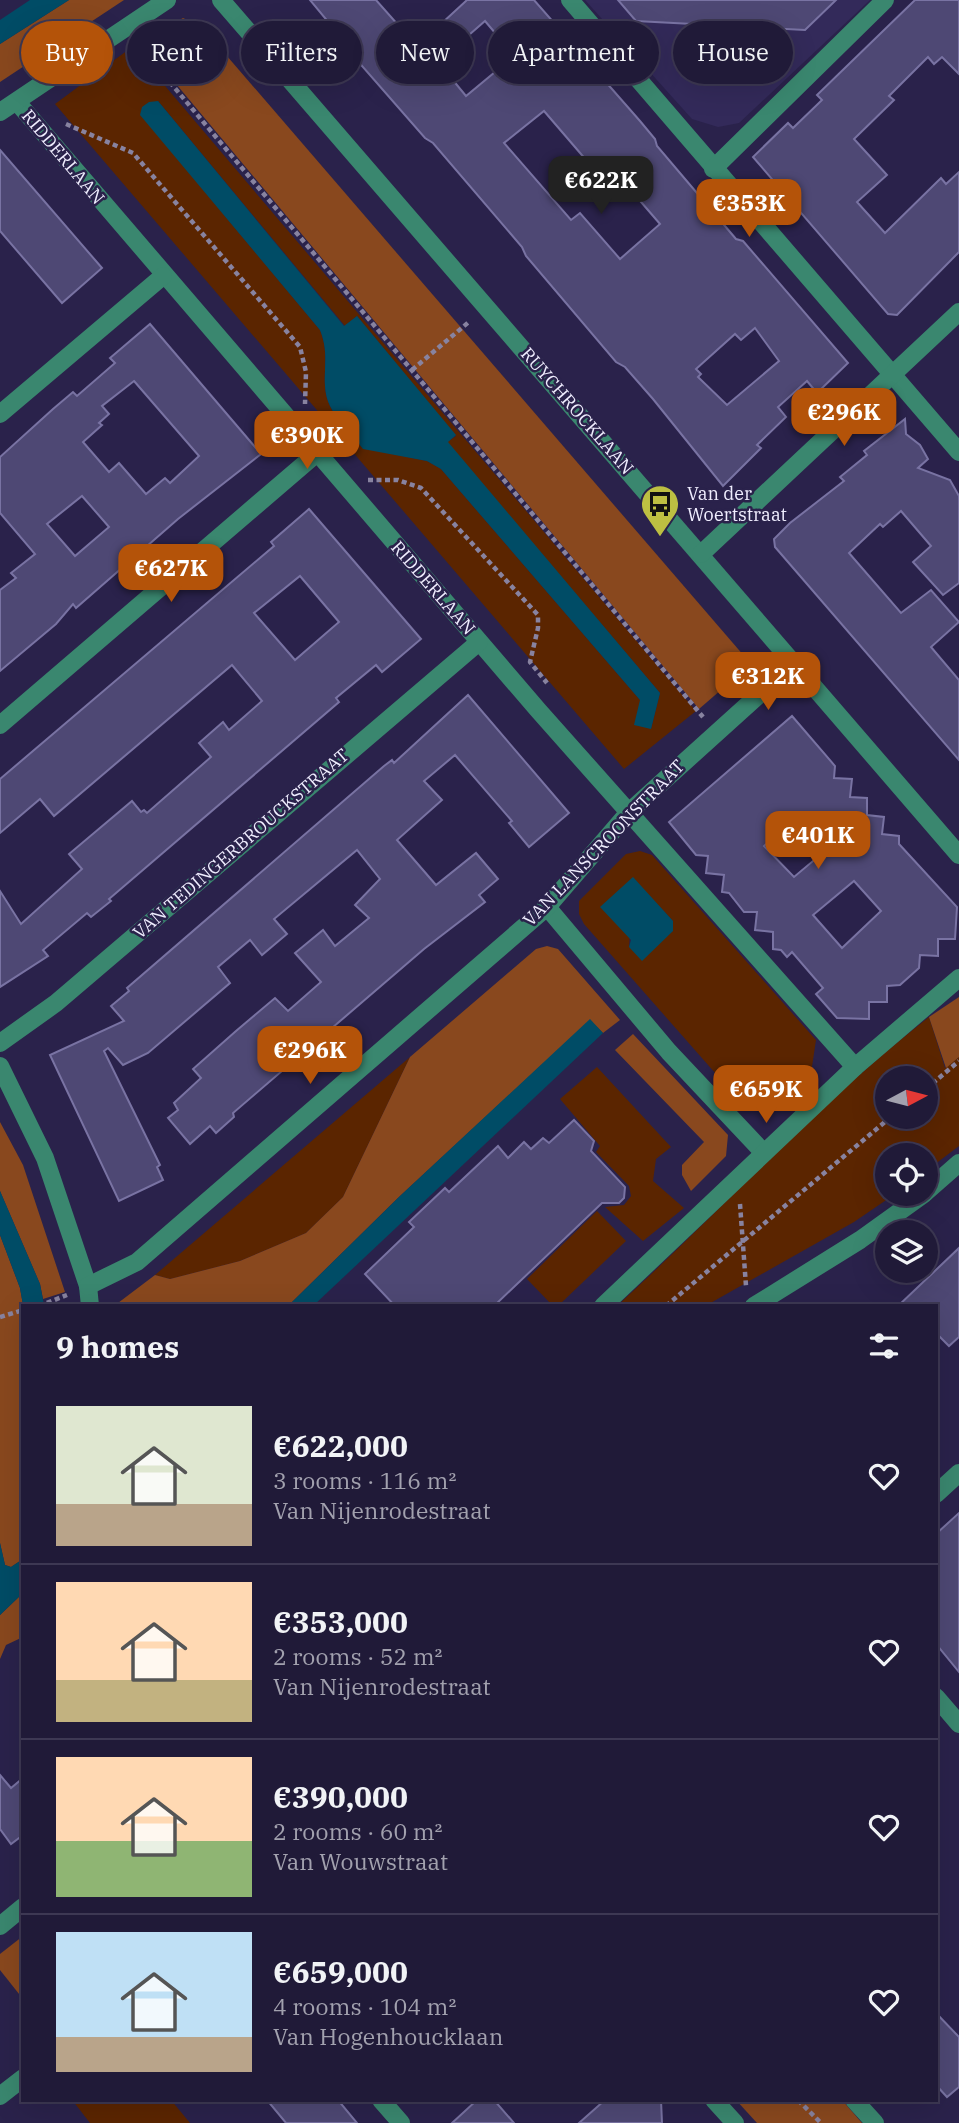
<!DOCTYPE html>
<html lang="en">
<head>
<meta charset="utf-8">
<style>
  body { margin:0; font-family:"IBM Plex Serif",serif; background:#2d2743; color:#f1f3f6; height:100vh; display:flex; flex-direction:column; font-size:26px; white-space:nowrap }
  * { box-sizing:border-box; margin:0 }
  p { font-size:23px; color:#a2a1ae }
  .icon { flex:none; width:38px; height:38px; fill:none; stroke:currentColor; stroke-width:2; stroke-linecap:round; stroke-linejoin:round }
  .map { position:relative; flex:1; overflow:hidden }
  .drawer { position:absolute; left:21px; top:1304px; width:917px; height:798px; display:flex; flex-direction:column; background:#201a38; border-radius:0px; box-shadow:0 7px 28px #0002,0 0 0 2px #3d3853 }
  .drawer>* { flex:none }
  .guide { position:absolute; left:21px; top:21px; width:917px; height:63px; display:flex; gap:14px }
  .needle { width:46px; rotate:83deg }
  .tools { position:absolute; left:875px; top:1066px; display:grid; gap:14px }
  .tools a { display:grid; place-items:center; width:63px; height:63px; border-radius:50%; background:#201a38; box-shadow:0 7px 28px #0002,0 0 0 2px #3d3853; font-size:35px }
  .price { position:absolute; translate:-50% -60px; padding:0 16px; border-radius:14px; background:#b45309; color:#fff; font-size:23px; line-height:46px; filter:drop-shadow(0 2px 4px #0008) }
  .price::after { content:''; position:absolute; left:50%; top:42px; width:21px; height:16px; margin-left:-10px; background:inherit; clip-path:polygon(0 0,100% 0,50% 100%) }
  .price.on { background:#222; color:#fff }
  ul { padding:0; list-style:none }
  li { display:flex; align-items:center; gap:21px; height:175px; padding:0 35px }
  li+li { border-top:2px solid #3d3853 }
  li span { display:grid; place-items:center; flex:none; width:196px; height:140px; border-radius:0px; color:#555 }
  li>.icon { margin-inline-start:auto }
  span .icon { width:84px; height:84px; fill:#fffc; stroke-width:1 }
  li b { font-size:30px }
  h2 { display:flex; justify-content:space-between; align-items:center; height:84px; padding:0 35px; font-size:30px }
  .chip { padding:0 24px; border-radius:32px; background:#201a38; box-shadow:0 7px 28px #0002,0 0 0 2px #3d3853; font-size:24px; line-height:63px }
  .chip.on { background:#b45309; color:#fff }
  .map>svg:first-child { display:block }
</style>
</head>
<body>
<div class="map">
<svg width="959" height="2123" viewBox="0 0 959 2123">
  <rect width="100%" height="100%" fill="#2a224b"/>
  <!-- built -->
  <path fill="#332a5a" d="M585,0H870L739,123L718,127L692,119Z"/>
  <!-- green -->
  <g fill="#5b2500" fill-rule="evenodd">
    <path d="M132,47L696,711L624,769L55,104ZM158,101L345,326L357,316L456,436L447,442L660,693L651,729L640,700L441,469L427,461L363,448C350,432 330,415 326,394C322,371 330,355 320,330L141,115Z"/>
    <path d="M640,851L652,855L816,1040L810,1080L778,1109L745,1107L584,924L579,914V901L626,854ZM633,878L673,921V931L629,947Z"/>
    <path d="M929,1017L945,1068L959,1057V1146L926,1171V1155H887V1194H895L854,1222L707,1305L617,1306C722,1210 817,1104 929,1017ZM887,1078H926V1116H887Z"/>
    <path d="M410,1057L343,1197L306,1233L240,1261L170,1279L155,1275Z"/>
    <path d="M597,1067L671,1147L656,1159L653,1181L684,1208L643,1241L605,1207L624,1205L631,1196L629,1186L596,1152L600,1146L560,1099Z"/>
    <path d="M597,1211L626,1241L559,1305H552L527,1279Z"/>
    <path d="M171,2100L190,2123H90L73,2101Z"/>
  </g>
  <!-- forest -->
  <g fill="#89481e">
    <path d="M69,0H124L0,82V44Z"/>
    <path d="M183,18L202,27L751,664L699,709L141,42Z"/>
    <path d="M547,946L558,949L620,1020L603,1033L590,1020L400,1196L289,1305L114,1306L155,1275L170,1279L240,1261L306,1233L343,1197L410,1057L536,949Z"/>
    <path d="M959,997V1057L946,1068L929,1017Z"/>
    <path d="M633,1034L728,1135L726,1156L691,1191L682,1175V1165L704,1142L615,1050Z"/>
    <path d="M0,1122L23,1165L65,1292L43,1299L40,1284L0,1191Z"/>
    <path d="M0,1235L20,1288L23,1305V1559L11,1567L5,1565L0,1543Z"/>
    <path d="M23,1593V1637L6,1645L0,1659V1615Z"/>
    <path d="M23,1936V1999L0,1970V1954Z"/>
    <path d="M736,2100H842L862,2123H757Z"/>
  </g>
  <!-- water -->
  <g fill="#004c66">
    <path d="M30,0H69L0,44V20Z"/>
    <path d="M158,101L344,326L357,316L456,435L448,442L660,693L651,729L634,725L640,700L441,469L427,461L363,449C350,432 330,415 326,394C322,371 330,355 320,330L140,115L142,107L149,102Z"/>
    <path d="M633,877L673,921V931L642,961L629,947L631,940L600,907Z"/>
    <path d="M590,1019L603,1033L314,1305H289L400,1196Z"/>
    <path d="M0,1191L40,1284L44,1305H23L20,1288L0,1235Z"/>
    <path d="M0,1543L5,1565L11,1567L23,1559V1593L0,1615Z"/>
  </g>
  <!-- building -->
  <g fill="#4e4874" stroke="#7973a3" stroke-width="2" fill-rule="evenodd">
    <path d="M310,0H376L407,35L418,24L429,35L467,0H534L640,121L655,139L657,146L736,239L743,241L848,363L817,393L807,381L778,407L786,417L757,445L761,448L723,486L653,399L625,367L616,362L526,256L522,247L433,143L425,138L334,34L330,24ZM485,21L512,53L499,64L501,67L466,96L438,62ZM544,111L593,168L604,159L660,224L620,259L580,213L571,220L504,143ZM755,328L779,361L727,405L698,377L701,374L696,369L735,334L741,340Z"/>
    <path d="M618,0H836L805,30L636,21Z"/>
    <path d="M915,0H959V74L942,57L934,64L928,57L889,96L894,100L854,139L887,175L857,202L885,233L941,178L946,184L959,172V252L897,315L888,314L753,157L788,123L793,128L822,100L817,95Z"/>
    <path d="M0,150L102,268L62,303L0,231Z"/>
    <path d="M150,324L261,454L178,519L76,608L73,604L56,624L0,671V590L16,578L11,573L35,554L0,513V457L53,409L73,392L77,396L115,363L110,358ZM134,381L199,456L170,483L165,478L146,494L119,463L109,472L83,442L102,425L99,423L109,414L102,406ZM82,496L109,527L75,556L47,524Z"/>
    <path d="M905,419L906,434L920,445L928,459L918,468L950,480L959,496V583L943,595L913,562L931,546L901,511L883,527L880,524L849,553L901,613L931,590L959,622L931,647L959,680V760L775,547L774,539L790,523L844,481L840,477L867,455L864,451Z"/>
    <path d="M309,509L421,639L382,672L376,665L336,698L339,702L109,899L111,901L91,917L87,913L43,950L48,956L0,987V891L21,924L82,869L69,854L132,801L141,812L144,810L147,813L211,757L199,743L223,722L229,730L262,701L232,665L54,816L40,799L0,833V779L274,546L271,542ZM300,576L339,622L295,660L254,613Z"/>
    <path d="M468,695L569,813L529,847L509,823L512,821L455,755L424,781L442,800L397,840L436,885L476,853L498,879L479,895L485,902L424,949L233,1113L234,1117L216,1133L210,1126L190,1144L168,1118L178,1110L174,1103L201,1078L193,1069L236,1031L275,998L288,1011L321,982L295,953L323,930L335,946L369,918L355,905L380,879L357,850L274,919L287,934L262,955L250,940L218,967L230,983L148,1053L123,1065L108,1048L104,1051L160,1165L157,1167L163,1180L119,1201L50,1055L124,1021L111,1006L129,991L127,988L384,766L392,760L394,763Z"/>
    <path d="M792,716L835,766L834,778L852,779L850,797L867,798V815L884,817L882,834L899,836V844L957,907L955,939H938V956L920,955L919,968L900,985L887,986V1002H869V1019L837,1018L816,994L823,988L792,952L787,957L781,950L773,949V932L755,930L757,912H744L729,893L722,892L724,875L706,873L708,856L696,855L669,822ZM796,818L825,851L794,877L764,846ZM854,881L881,911L842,948L813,915Z"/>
    <path d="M574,1120L594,1141L591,1151L625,1187L624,1198L619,1203H602L494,1306H395L365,1274L414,1227L409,1222L445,1188L449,1192L498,1146L508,1158L524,1142L531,1149L543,1138L549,1143Z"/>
    <path d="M959,1248V1337L949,1346L936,1333V1306H898Z"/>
    <path d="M959,1513V1672L936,1644V1534Z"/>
    <path d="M0,1775L11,1788L23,1778V1835L11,1844L0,1829Z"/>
    <path d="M936,2013L959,2037V2087L947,2097L936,2085Z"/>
    <path d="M267,2100H338L357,2123H286Z"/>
    <path d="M477,2100H494L514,2123H452Z"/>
    <path d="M605,2100H661L662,2123H579Z"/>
  </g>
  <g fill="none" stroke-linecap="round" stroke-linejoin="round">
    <!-- path -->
    <g stroke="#8883a0" stroke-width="4.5" stroke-dasharray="5 3.5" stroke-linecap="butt">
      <path d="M137,43L703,717"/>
      <path d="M66,124L133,153L300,347L306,372L305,404"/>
      <path d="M412,370L470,321"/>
      <path d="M368,480H398L421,488L538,615V628L530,662L547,683"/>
      <path d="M926,1089L959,1061"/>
      <path d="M740,1204L746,1286"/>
      <path d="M39,1306L67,1295"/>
      <path d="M666,1306L892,1116"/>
      <path d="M0,1317L23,1310"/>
      <path d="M798,2100L821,2123"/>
    </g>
    <!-- minor -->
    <g stroke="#3a876f" stroke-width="18">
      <path d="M221,0L959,855"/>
      <path d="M570,0L959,452"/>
      <path d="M17,102L538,710L855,1067"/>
      <path d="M0,112L167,0"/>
      <path d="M713,169L885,0"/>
      <path d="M0,414L163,276"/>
      <path d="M701,554L959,312"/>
      <path d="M0,725L316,454"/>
      <path d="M547,907L669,1052L764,1153"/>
      <path d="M0,1043L56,1003L479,642"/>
      <path d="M0,1066L45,1158L88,1286L90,1306"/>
      <path d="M926,1192L959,1163"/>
      <path d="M88,1286L137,1262L547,907L628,813L795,662"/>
      <path d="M603,1306L855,1067L959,978"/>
      <path d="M754,1306L860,1240L924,1194"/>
      <path d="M936,1494L959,1473"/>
      <path d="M936,1697L959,1724"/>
      <path d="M0,1926L23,1907"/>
      <path d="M0,2096L23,2078"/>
      <path d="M381,2100L401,2123"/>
      <path d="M714,2100L735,2123"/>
      <path d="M854,2100L875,2123"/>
    </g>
  </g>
  <!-- icons -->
  <defs>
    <symbol id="bus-pin" viewBox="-11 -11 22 30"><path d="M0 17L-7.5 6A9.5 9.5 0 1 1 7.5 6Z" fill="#bdbf42" stroke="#2a224b"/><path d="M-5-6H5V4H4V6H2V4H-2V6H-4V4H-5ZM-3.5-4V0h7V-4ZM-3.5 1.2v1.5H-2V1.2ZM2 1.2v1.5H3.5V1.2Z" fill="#111"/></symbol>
  </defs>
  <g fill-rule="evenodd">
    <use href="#bus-pin" x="638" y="482" width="44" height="60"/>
  </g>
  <g text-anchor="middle" stroke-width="5" stroke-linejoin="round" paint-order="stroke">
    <!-- street labels -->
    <g font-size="18" fill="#efedfe" stroke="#2a224b">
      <text transform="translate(63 157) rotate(50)" y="6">RIDDERLAAN</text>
      <text transform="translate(577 411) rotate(49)" y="6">RUYCHROCKLAAN</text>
      <text transform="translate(433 588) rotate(49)" y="6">RIDDERLAAN</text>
      <text transform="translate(604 843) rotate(-46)" y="6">VAN LANSCROONSTRAAT</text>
      <text transform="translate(241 844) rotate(-41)" y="6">VAN TEDINGERBROUCKSTRAAT</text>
    </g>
    <!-- poi labels -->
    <g font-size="18" fill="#efedfe" stroke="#2a224b" text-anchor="start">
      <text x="687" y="500">Van der<tspan x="687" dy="21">Woertstraat</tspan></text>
    </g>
  </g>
</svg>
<div class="tools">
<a><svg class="needle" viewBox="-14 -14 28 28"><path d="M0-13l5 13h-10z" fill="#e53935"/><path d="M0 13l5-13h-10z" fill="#a2a1ae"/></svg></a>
<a><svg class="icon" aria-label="locate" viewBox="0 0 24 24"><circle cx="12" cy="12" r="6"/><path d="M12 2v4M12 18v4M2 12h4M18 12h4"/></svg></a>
<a><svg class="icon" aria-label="layers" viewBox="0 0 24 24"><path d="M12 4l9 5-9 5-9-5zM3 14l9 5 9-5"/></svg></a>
</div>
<b class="price on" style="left:601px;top:216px">€622K</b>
<b class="price" style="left:749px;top:239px">€353K</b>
<b class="price" style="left:844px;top:448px">€296K</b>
<b class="price" style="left:307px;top:471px">€390K</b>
<b class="price" style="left:171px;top:604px">€627K</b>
<b class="price" style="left:768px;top:712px">€312K</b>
<b class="price" style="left:818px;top:871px">€401K</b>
<b class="price" style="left:310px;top:1086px">€296K</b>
<b class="price" style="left:766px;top:1125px">€659K</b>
<div class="guide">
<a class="chip on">Buy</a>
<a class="chip">Rent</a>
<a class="chip">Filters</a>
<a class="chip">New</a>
<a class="chip">Apartment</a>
<a class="chip">House</a>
</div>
<section class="drawer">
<h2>9 homes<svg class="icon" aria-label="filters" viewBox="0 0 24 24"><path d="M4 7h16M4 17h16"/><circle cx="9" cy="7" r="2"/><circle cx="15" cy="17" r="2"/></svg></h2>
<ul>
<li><span style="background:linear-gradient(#dfe7d0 70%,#b9a48a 0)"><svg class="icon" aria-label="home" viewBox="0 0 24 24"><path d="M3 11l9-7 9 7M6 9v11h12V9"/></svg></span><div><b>€622,000</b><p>3 rooms · 116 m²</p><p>Van Nijenrodestraat</p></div><svg class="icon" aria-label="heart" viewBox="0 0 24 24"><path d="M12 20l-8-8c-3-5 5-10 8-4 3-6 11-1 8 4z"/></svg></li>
<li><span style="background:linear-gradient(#ffd9b3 70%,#c2b280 0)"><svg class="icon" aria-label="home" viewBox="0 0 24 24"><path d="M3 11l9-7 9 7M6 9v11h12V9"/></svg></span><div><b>€353,000</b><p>2 rooms · 52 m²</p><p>Van Nijenrodestraat</p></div><svg class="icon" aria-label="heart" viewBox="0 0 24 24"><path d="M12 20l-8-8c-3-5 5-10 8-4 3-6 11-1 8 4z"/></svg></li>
<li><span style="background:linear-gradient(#ffd9b3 60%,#8fb573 0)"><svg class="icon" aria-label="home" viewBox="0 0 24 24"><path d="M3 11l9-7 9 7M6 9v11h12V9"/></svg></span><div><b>€390,000</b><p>2 rooms · 60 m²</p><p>Van Wouwstraat</p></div><svg class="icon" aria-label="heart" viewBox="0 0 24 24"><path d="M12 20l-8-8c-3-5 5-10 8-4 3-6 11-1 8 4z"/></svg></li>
<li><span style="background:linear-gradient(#bfe0f5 75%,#b9a48a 0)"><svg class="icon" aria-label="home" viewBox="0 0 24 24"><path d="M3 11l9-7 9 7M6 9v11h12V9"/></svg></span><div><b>€659,000</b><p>4 rooms · 104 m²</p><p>Van Hogenhoucklaan</p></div><svg class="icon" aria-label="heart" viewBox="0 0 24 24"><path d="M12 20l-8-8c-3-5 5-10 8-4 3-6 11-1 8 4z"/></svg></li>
</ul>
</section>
</div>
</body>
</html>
